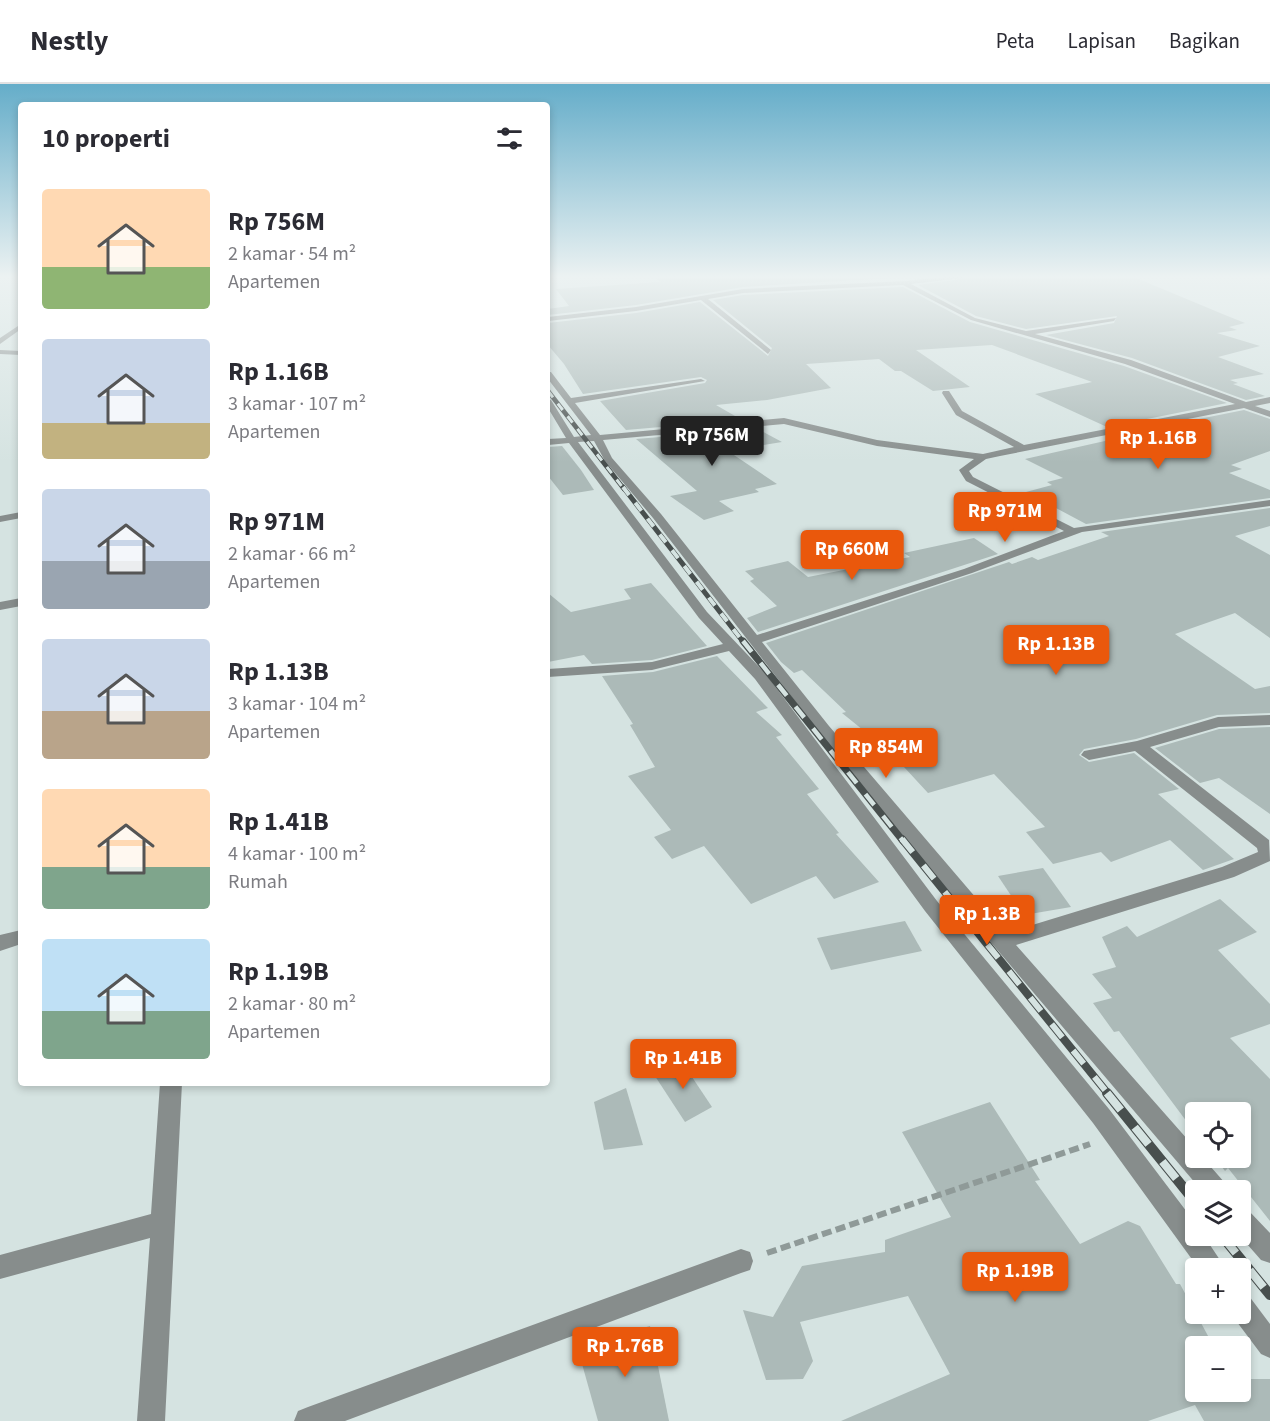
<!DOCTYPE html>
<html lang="id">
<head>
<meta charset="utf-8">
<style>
  body { margin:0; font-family:"Source Sans 3",sans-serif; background:#f2f2f3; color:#2b2b33; height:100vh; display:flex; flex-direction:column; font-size:22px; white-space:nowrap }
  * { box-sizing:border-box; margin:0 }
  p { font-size:20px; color:#7c7c81 }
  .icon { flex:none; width:33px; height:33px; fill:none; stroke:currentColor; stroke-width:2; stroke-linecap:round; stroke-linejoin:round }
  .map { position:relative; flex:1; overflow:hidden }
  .panel { position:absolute; left:18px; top:18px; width:532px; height:984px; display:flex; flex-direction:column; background:#fff; border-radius:6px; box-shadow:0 3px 9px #0003 }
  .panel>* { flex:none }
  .fabs { position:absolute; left:1185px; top:1018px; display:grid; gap:12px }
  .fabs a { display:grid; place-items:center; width:66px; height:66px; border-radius:6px; background:#fff; box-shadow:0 3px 9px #0003; font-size:30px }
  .price { position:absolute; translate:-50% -51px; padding:0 14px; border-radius:6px; background:#ea580c; color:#fff; font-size:20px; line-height:39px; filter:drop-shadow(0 2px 3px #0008) }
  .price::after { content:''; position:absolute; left:50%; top:36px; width:18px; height:14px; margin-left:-9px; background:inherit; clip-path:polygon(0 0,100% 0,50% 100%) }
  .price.selected { background:#222; color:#fff }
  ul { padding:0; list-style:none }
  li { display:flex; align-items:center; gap:18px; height:150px; padding:0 24px }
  li span { display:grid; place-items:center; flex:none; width:168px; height:120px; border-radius:6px; color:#555 }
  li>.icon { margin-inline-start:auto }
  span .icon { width:72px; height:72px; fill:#fffc; stroke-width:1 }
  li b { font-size:26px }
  h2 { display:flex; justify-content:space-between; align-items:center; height:72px; padding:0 24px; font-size:26px }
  header { display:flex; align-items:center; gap:36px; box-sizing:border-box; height:84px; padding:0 30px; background:#fff; border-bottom:2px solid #e1e1e2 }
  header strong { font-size:28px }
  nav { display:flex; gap:33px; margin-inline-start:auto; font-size:21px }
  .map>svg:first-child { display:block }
</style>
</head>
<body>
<header>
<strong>Nestly</strong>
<nav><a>Peta</a><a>Lapisan</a><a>Bagikan</a></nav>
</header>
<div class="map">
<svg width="1270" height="1337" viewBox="0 0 1270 1337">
  <rect width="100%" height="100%" fill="#d5e3e1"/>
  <!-- building -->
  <g fill="#acbab8">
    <path d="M652,191H940L743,203L636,221L548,231V225L569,222L556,205L660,198Z"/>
    <path d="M990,191H1129L1225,231L1245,239L1229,243L1237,246L1217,249L1260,262L1218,273L1264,290L1230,296L1238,299L1233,300L1265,312L1246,316L1132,274L1046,251L1114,239L1117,232L1026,245L976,232L918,201Z"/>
    <path d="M903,203L970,238L1124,282L1227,319L1107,343L1035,310L1092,298L992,261L916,266L970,303L933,307L901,287H895L879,275L806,280L831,304L767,316L716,321L742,336L626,346L600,317L705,299L707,296L701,293L583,310L564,280L548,261V239L636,229L700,218L768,272L772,264L713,216L743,211Z"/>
    <path d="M1244,326L1270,335V367L1231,381L1242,385L1229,389L1270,406V414L1086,440L1026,408L1052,401L1047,398L1063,394L1025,375L1127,352L1124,350Z"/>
    <path d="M758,345L782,358L728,367L777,400L755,405L759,408L719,417L734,427L704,436L670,412L697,407L636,355Z"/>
    <path d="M562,362L581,386L594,406L563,411L548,392V363Z"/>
    <path d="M1270,424V442L1235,452L1270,471V554L1235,529L1175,550L1255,605L1270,602V629L1217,631L1136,655L1084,665L1079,671L1089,678L1134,669L1179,705L1158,710L1234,775L1203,786L1170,756L1111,778L1101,768L1053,780L1026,748L1045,743L994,690L928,709L868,644L863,646L842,629L846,628L802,586L794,589L781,578L766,559L1009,478L1012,480L1032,473L1038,476L1109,452L1101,448Z"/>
    <path d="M974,454L998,470L758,548L747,534L777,522L750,497L754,495L745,487L788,477L808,493L910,473L904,469Z"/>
    <path d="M651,499L707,562L652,576L592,580L584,571L548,578V509L571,528L631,515L624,505Z"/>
    <path d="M717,572L768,624L756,628L782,651L776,653L819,705L807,710L839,749L836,750L879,798L834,815L816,792L751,820L704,762L672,775L654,753L671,746L628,692L655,683L630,641L633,640L602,592L653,588Z"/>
    <path d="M1270,643V730L1219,694L1200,699L1155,664L1219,645Z"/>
    <path d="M1043,784L1071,823L1024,831L998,792Z"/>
    <path d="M1220,815L1257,848L1218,866L1270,920V940L1230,954L1270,995V1137L1228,1084L1225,1087L1215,1074H1240V1029H1196V1050L1119,947L1114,948L1093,919L1112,914L1092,890L1116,883L1102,853L1127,842L1137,853Z"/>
    <path d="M905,837L922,867L831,886L817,854Z"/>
    <path d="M680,975L712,1023L685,1038L653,989Z"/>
    <path d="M626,1004L643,1061L604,1066L594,1018Z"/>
    <path d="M990,1018L1040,1096L1035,1097L1080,1160L1128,1137L1140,1142L1176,1200H1180L1214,1263H1196V1308H1240V1295H1270V1337H1204L1195,1321L1148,1337H841L950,1290L908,1212L800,1238L813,1277L803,1295L766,1296L743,1226L773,1233L802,1182L885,1168V1156L951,1133L902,1048Z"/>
    <path d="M650,1242L669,1337H598L577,1262Z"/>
  </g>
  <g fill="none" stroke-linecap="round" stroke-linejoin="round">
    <!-- path -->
    <path stroke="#8f9a98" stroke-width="6" stroke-dasharray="10 4.5" stroke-linecap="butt" d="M767,1169L1090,1060"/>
    <!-- minor -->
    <g fill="#878d8c" fill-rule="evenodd">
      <path d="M965,191H988L911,200L975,234L1026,247L1116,234L1114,237L1035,250L1131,276L1246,318L1270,313V319L1255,322L1270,327V333L1244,324L1000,372L986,375L969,387L973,393L1074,444L1270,416V422L1082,448L972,489L762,558L829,642L1006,849L1222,783L1258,768L1257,764L1135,667L1089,676L1081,671L1084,667L1137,657L1218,633L1270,631V641L1219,643L1150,663L1269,756L1270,777L1234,793L1016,861L1196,1065V1074H1203L1225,1099L1229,1107H1202L932,789L819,648L653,434L605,377L594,357L578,358L707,528L765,589L937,817L1109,1025L1196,1140V1152H1204L1226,1185H1199L1093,1039L925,827L755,595L729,567L652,586L548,593V585L652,578L723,560L699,534L569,359L548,361V355L566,354L548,324V315L551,316L574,353L591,351L548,295V288H551L571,314L701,295L705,297L575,319L600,351L784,334L877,356L983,370L1014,363L956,331L942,309L943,307H949L962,327L1024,361L1235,320L1125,280L971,236L903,201L743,209L708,215L771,266L768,270L701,216L636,227L548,237V233L636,223L743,205L905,197ZM784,340L877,362L974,375L959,386L966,397L1064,447L964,485L757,551L661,430L612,374L603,356Z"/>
      <path d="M21,240V245L0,260V254Z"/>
      <path d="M0,266L21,267V271L0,270Z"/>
      <path d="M21,428V434L0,438V432Z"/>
      <path d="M21,514V522L0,526V518Z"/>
      <path d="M21,846V860L0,867V851Z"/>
      <path d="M160,999H182L165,1337H137L150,1154L0,1195V1171L151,1130Z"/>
      <path d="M1240,1122L1248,1126L1270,1149V1179L1261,1176L1240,1152Z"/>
      <path d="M741,1165L750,1168L753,1177L750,1186L741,1189L345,1337H294L298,1327L308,1323Z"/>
      <path d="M1240,1209L1249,1212L1270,1240V1274L1261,1270L1231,1230H1240Z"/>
    </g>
    <defs>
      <path id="rail-far4" d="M548,307L624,405"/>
      <path id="rail-far3" d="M623,403L744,559"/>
      <path id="rail-far2" d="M743,557L903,757"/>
      <path id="rail-far1" d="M902,755L1109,1011"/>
      <g id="rail">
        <path d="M1107,1009L1196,1119"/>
        <path d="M1222,1152L1270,1211"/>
      </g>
    </defs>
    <!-- rail-far4 casing -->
    <use href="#rail-far4" stroke="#484f4e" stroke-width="4.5"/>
    <!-- rail-far3 casing -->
    <use href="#rail-far3" stroke="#484f4e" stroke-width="5"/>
    <!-- rail-far2 casing -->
    <use href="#rail-far2" stroke="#484f4e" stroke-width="7"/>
    <!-- rail-far1 casing -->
    <use href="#rail-far1" stroke="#484f4e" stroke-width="8"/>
    <!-- rail casing -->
    <use href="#rail" stroke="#484f4e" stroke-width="10"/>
    <!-- rail-far4 -->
    <use href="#rail-far4" stroke="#d5e3e1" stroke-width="3" stroke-dasharray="8" stroke-linecap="butt"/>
    <!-- rail-far3 -->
    <use href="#rail-far3" stroke="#d5e3e1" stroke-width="4" stroke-dasharray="10" stroke-linecap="butt"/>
    <!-- rail-far2 -->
    <use href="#rail-far2" stroke="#d5e3e1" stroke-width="4.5" stroke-dasharray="14" stroke-linecap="butt"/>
    <!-- rail-far1 -->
    <use href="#rail-far1" stroke="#d5e3e1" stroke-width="6" stroke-dasharray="17" stroke-linecap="butt"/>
    <!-- rail -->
    <use href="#rail" stroke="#d5e3e1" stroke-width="8" stroke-dasharray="22" stroke-linecap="butt"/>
  </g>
  <!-- sky -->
  <linearGradient id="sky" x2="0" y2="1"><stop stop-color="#65adc9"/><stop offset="0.51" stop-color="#ecf2f2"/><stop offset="1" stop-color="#ecf2f2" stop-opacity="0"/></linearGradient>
  <rect width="1270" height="378" fill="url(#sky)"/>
</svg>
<div class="fabs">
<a><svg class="icon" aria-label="locate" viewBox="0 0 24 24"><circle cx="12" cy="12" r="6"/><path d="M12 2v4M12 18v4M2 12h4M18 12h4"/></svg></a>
<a><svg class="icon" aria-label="layers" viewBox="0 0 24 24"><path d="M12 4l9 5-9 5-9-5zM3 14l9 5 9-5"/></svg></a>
<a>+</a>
<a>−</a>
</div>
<b class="price selected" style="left:712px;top:383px">Rp 756M</b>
<b class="price" style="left:1158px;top:386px">Rp 1.16B</b>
<b class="price" style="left:1005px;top:459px">Rp 971M</b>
<b class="price" style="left:852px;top:497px">Rp 660M</b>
<b class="price" style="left:1056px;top:592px">Rp 1.13B</b>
<b class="price" style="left:886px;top:695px">Rp 854M</b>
<b class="price" style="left:987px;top:862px">Rp 1.3B</b>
<b class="price" style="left:683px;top:1006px">Rp 1.41B</b>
<b class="price" style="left:1015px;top:1219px">Rp 1.19B</b>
<b class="price" style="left:625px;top:1294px">Rp 1.76B</b>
<section class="panel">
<h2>10 properti<svg class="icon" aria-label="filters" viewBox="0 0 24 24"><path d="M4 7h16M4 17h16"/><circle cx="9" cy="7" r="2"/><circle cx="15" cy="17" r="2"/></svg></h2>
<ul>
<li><span style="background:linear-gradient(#ffd9b3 65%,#8fb573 0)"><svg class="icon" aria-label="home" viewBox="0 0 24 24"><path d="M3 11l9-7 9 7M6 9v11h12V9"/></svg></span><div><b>Rp 756M</b><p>2 kamar · 54 m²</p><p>Apartemen</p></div></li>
<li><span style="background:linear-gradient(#c9d6e8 70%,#c2b280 0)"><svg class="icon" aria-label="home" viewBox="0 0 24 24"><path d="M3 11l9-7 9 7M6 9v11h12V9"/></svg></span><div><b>Rp 1.16B</b><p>3 kamar · 107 m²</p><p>Apartemen</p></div></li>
<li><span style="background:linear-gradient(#c9d6e8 60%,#9aa5b1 0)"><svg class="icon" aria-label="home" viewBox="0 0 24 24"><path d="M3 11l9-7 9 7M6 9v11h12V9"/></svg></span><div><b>Rp 971M</b><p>2 kamar · 66 m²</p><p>Apartemen</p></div></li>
<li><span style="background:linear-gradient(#c9d6e8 60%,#b9a48a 0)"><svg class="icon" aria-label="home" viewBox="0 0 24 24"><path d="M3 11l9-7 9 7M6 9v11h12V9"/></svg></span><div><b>Rp 1.13B</b><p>3 kamar · 104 m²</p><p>Apartemen</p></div></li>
<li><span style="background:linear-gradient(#ffd9b3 65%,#7fa58c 0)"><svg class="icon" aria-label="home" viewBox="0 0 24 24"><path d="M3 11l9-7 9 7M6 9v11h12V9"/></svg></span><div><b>Rp 1.41B</b><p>4 kamar · 100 m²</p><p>Rumah</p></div></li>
<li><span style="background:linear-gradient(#bfe0f5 60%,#7fa58c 0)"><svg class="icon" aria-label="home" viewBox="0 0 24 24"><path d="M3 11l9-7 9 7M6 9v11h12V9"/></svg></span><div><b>Rp 1.19B</b><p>2 kamar · 80 m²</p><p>Apartemen</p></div></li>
</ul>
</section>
</div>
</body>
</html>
